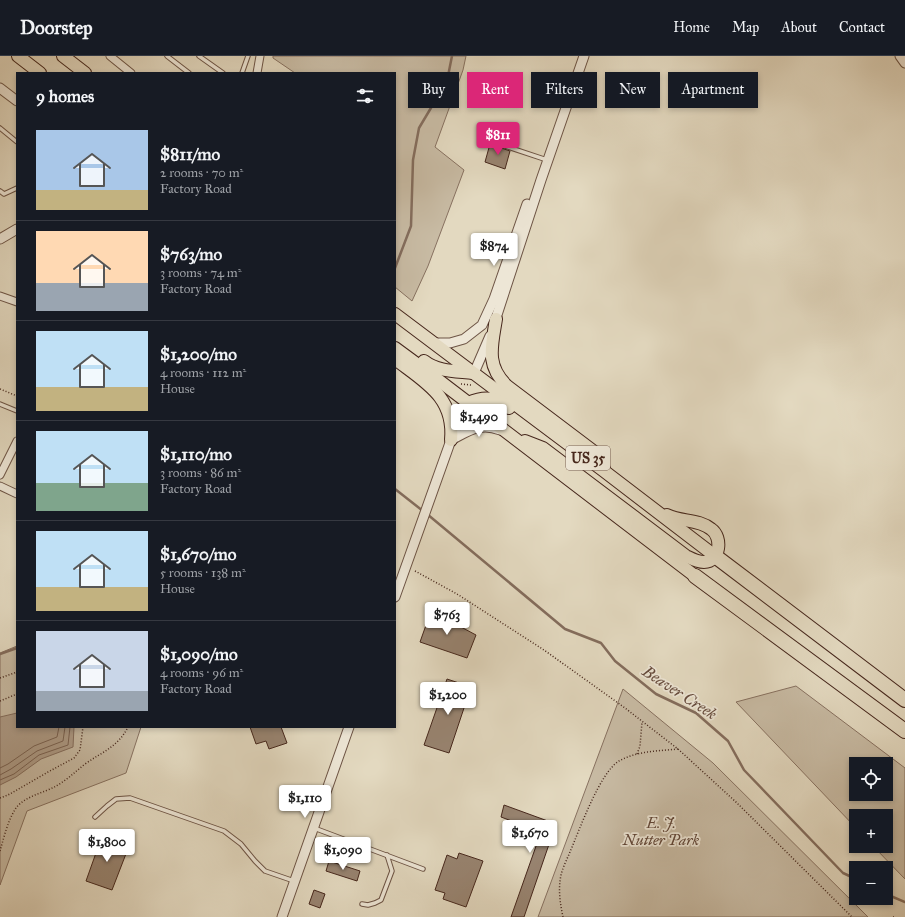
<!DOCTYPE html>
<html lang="en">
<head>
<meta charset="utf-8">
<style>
  body { margin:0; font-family:"IM FELL Great Primer",serif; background:#20242c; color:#f1f3f6; height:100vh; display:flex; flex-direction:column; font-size:15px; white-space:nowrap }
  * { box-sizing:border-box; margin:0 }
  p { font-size:13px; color:#9ea1a6 }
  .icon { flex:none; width:22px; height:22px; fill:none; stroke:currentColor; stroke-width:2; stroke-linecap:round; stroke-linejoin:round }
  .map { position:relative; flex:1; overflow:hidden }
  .side { position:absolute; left:16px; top:16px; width:380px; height:656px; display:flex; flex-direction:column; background:#171b24; border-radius:0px; box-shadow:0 2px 6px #0003 }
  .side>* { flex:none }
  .guide { position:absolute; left:408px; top:16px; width:380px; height:36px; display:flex; gap:8px }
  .tools { position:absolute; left:849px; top:701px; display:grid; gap:8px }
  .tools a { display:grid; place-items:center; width:44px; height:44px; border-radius:0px; background:#171b24; box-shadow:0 2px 6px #0003; font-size:20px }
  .price { position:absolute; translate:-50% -34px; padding:0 9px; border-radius:4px; background:#fff; color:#222; font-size:13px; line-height:26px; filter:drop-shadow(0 1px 2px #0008) }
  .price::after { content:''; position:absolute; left:50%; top:24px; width:12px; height:9px; margin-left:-6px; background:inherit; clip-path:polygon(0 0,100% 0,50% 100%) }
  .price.current { background:#db2777; color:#fff }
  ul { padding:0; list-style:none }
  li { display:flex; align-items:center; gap:12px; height:100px; padding:0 20px }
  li+li { border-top:1px solid #363941 }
  li span { display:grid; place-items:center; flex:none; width:112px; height:80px; border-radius:0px; color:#555 }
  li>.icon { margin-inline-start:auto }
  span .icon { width:48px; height:48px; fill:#fffc; stroke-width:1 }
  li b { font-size:17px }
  h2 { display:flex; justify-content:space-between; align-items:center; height:48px; padding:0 20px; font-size:17px }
  .pill { padding:0 14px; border-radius:0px; background:#171b24; box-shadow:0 2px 6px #0003; font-size:14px; line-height:36px }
  .pill.current { background:#db2777; color:#fff }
  header { display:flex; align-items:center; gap:24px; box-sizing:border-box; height:56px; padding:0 20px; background:#171b24; border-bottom:1px solid #363941 }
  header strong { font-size:19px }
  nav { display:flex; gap:22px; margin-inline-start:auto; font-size:14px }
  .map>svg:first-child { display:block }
</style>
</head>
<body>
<header>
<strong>Doorstep</strong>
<nav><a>Home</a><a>Map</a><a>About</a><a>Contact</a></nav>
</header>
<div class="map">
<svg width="905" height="861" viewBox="0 0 905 861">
  <rect width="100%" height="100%" fill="#e3d9c0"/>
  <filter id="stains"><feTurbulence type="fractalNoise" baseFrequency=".005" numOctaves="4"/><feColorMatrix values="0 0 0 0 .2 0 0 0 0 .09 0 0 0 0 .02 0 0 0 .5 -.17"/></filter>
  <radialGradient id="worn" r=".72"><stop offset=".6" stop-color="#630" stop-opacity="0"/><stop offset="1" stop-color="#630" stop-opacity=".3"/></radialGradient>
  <!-- green -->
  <g fill="#c8bba4" stroke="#877160" fill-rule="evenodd">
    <path d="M273,0H466L463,14L435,91L464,114L428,210L412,245L395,231V17H295L273,2Z"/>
    <path d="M17,590V671H141L126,717L27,755L0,829V597Z"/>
    <path d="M796,630L905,712V823L873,790H886V760H856V772L736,646ZM856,708H886V738H856Z"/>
    <path d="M623,633L713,707L868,861H538Z"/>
  </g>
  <!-- water -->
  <path fill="#ae9c88" stroke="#846d5d" d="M17,657V671H74L73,691L41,703L16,721L0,729V661Z"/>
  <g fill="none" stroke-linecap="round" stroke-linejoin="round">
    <!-- shore -->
    <g stroke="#7a6252" stroke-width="1">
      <path d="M0,712L8,708L34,690L57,681L59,671"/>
      <path d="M0,719L11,713L37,695L63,685L65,671"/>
      <path d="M0,724L14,718L39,699L68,689L70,671"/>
    </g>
    <!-- stream -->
    <g stroke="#846d5d" stroke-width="2.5">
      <path d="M395,212L411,170L413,104L419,72L447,25L452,0"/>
      <path d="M395,433L423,455"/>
      <path d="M427,458L565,573L601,587L615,605L656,638L696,657L728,685L744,714L843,817L856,823"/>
      <path d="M0,598L17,592"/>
      <path d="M886,838L905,846"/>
    </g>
  </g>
  <!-- building -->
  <g fill="#988471" stroke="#46271c">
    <path d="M490,88L510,95L505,113L485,106Z"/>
    <path d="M431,555L476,579L467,602L420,586Z"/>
    <path d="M447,623L471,631L449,697L424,689Z"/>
    <path d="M250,671H281L287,687L269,693L266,685L256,688Z"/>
    <path d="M504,749L556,768L524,861H511L541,776L501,761Z"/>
    <path d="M102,780L129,790L112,834L86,825Z"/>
    <path d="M459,797L483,805L466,851L443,843L445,837L435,834L447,799L457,803Z"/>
    <path d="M329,805L360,815L357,825L326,815Z"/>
    <path d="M314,834L325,838L320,852L309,848Z"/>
  </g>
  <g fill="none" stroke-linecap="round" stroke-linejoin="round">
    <defs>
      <g id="service">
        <path d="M167,0L189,17"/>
        <path d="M199,0L223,17"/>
        <path d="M242,17L248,0"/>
        <path d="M0,72L17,86"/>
        <path d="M490,85L547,104"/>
        <path d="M0,135L4,138L17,132"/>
        <path d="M0,348L17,355"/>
        <path d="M95,761L107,750L116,743L130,742L224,775L241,788L255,805L265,815L294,825"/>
        <path d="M314,772L423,813"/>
        <path d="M362,848L368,849L375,847L381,844L392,815L387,799"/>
      </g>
      <g id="minor">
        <path d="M110,0L131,17"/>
        <path d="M257,17L260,0"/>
        <path d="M0,240L17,246"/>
        <path d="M0,419L17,385"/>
        <path d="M0,430L17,438"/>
      </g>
      <g id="tertiary">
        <path d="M900,0L905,7"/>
        <path d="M0,32L17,45"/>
        <path d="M0,183L17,173"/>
        <path d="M494,268L541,124L584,0"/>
        <path d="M435,287H450L464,283L482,269L494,243L527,148"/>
        <path d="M474,317L490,280"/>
        <path d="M451,384C469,375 480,366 500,374"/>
        <path d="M395,541L451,384L468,347"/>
        <path d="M282,861L349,671"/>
      </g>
      <g id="trunk">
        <path d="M18,0L40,17"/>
        <path d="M63,0L85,17"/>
        <path d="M395,258L604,415L715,500"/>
        <path d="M496,263C492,289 485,309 507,330L597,398L604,413"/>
        <path d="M395,292L433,320L695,520"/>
        <path d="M395,303C425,326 455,341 451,384"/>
        <path d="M424,305C438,316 456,315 473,317"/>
        <path d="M468,347C485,340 495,341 509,352"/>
        <path d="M525,385L543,392L686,500C692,503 697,506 704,506C720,506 723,481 711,473C699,463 681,466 667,459"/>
      </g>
      <g id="motorway">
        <path d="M715,500L905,644"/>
        <path d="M695,520L905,675"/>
      </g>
    </defs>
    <!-- service casing -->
    <use href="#service" stroke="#6d5445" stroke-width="5.5"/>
    <!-- minor casing -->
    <use href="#minor" stroke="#6d5445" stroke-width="9"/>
    <!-- tertiary casing -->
    <use href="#tertiary" stroke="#6d5445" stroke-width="11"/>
    <!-- trunk casing -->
    <use href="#trunk" stroke="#46271c" stroke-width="14"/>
    <!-- motorway casing -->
    <use href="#motorway" stroke="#46271c" stroke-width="16"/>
    <!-- path -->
    <g stroke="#46271c" stroke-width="1.5" stroke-dasharray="1 2" stroke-linecap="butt">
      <path d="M461,328L471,329"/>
      <path d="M0,333L17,340"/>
      <path d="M415,515L457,538L544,594L625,652L678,693L737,747L852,861"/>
      <path d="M0,622L17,616"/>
      <path d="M0,645L17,638"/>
      <path d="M637,698L640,690L642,666"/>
      <path d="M0,742L8,739L48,716L74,702L80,694L83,671"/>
      <path d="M0,795C4,781 8,764 16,752C25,740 44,737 56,730C67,724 75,716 85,708C102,696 118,691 128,671"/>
      <path d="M563,861C560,847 558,833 561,819C563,811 567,803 570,796C579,775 600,716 619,705C637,695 658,695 678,693"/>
      <path d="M893,861H895"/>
    </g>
    <!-- service -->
    <use href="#service" stroke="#ede6d6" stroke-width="3.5"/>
    <!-- minor -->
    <use href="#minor" stroke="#ede6d6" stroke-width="7"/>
    <!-- tertiary -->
    <use href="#tertiary" stroke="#ede6d6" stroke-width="9"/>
    <!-- trunk -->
    <use href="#trunk" stroke="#e3d9c0" stroke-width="12"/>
    <!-- motorway -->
    <use href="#motorway" stroke="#e3d9c0" stroke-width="14"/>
  </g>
  <g text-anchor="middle" stroke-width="3.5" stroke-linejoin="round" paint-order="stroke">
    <!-- shield labels -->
    <rect fill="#ede6d6" stroke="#786054" stroke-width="1" x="566" y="390" width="44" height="24" rx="3"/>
    <g font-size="14" font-weight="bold" fill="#46271c">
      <text x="588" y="407">US 35</text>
    </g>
    <!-- park labels -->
    <g font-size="15" font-style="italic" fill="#604537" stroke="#ede6d6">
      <text x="661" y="772">E. J.<tspan x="661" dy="17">Nutter Park</tspan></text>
    </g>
    <!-- water labels -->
    <g font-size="16" font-style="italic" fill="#654a3c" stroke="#ede6d6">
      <text transform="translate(680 636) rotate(33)" y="6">Beaver Creek</text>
    </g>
  </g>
  <rect width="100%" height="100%" filter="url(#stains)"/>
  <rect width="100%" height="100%" fill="url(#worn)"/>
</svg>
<div class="tools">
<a><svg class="icon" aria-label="locate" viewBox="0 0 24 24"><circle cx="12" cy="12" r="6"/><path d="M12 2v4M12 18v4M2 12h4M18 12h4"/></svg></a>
<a>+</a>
<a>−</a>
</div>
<b class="price current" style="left:498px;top:100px">$811</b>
<b class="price" style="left:494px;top:211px">$874</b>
<b class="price" style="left:479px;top:382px">$1,490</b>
<b class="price" style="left:447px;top:580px">$763</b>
<b class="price" style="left:448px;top:660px">$1,200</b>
<b class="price" style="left:305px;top:763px">$1,110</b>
<b class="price" style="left:530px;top:798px">$1,670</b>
<b class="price" style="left:107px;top:807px">$1,800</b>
<b class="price" style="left:343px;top:815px">$1,090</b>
<div class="guide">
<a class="pill">Buy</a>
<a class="pill current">Rent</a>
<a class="pill">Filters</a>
<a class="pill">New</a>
<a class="pill">Apartment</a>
</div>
<section class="side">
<h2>9 homes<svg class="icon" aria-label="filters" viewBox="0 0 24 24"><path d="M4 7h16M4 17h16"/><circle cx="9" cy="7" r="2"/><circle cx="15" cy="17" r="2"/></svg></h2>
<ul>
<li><span style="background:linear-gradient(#a9c7e8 75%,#c2b280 0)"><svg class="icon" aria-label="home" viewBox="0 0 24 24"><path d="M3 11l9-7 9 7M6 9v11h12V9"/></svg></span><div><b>$811/mo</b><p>2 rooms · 70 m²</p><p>Factory Road</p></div></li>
<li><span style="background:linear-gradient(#ffd9b3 65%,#9aa5b1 0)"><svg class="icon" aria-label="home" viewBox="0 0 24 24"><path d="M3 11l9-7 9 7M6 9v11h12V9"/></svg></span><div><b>$763/mo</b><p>3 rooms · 74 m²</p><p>Factory Road</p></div></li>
<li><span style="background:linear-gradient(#bfe0f5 70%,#c2b280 0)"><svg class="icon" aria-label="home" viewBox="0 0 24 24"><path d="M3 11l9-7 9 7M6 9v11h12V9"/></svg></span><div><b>$1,200/mo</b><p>4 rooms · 112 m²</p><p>House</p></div></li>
<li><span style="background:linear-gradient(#bfe0f5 65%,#7fa58c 0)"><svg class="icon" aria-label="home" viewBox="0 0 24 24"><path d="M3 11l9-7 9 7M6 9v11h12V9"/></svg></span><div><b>$1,110/mo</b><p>3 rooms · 86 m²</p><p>Factory Road</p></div></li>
<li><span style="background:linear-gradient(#bfe0f5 70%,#c2b280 0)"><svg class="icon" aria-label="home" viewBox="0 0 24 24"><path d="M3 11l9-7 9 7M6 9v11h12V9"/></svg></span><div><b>$1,670/mo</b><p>5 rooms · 138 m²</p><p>House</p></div></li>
<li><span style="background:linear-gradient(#c9d6e8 75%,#9aa5b1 0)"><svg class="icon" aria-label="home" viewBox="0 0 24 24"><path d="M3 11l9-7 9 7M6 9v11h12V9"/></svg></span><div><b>$1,090/mo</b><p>4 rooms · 96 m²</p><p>Factory Road</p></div></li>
</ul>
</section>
</div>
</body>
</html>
